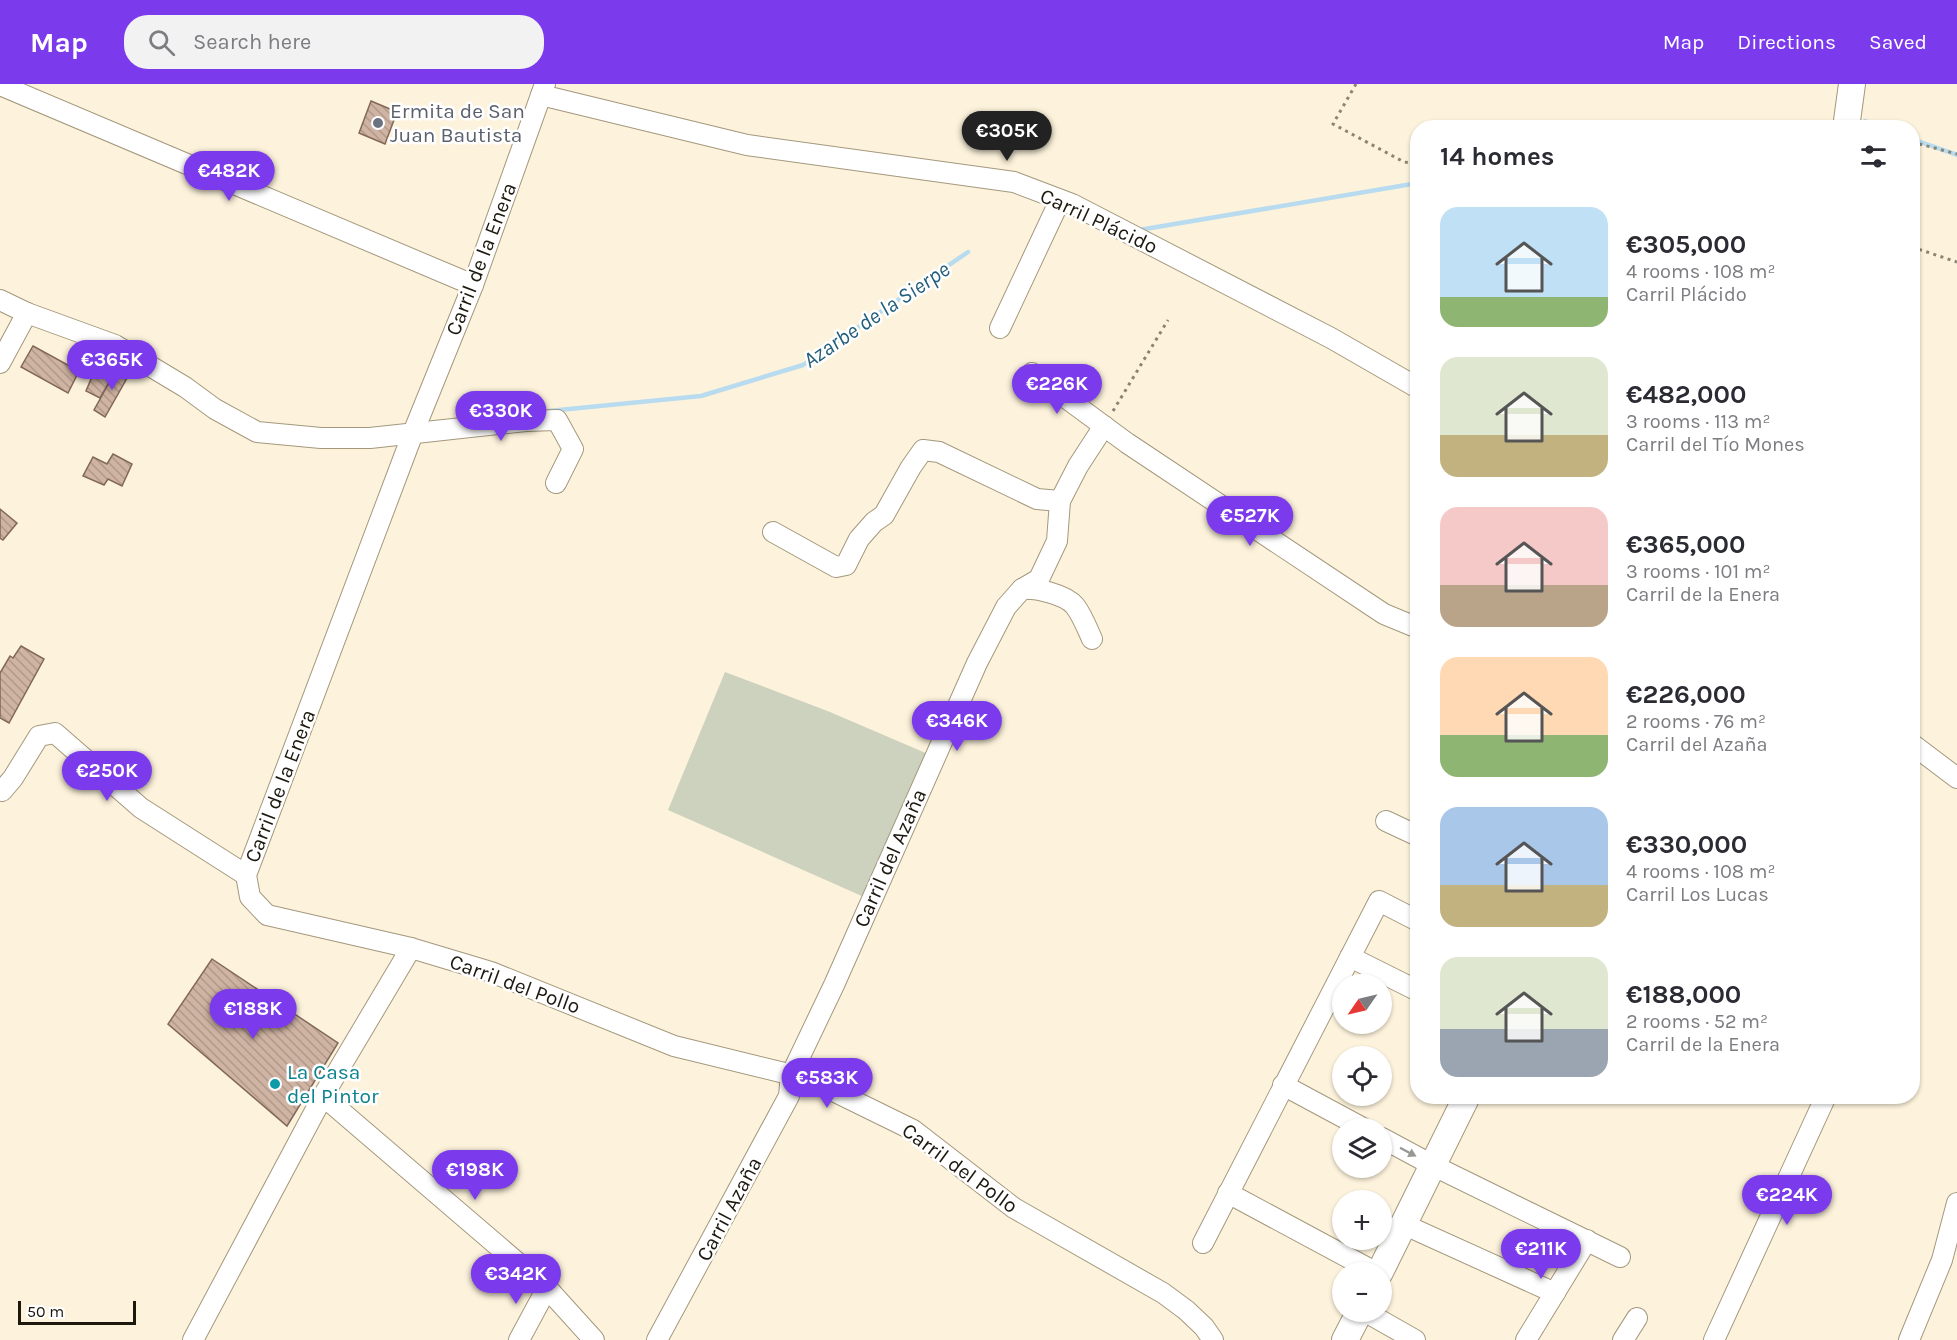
<!DOCTYPE html>
<html lang="en">
<head>
<meta charset="utf-8">
<style>
  body { margin:0; font-family:Karla,sans-serif; background:#f2f2f3; color:#2b2b33; height:100vh; display:flex; flex-direction:column; font-size:22px; white-space:nowrap }
  * { box-sizing:border-box; margin:0 }
  p { font-size:20px; color:#7c7c81 }
  .icon { flex:none; width:33px; height:33px; fill:none; stroke:currentColor; stroke-width:2; stroke-linecap:round; stroke-linejoin:round }
  .map { position:relative; flex:1; overflow:hidden }
  .panel { position:absolute; left:1410px; top:36px; width:510px; height:984px; display:flex; flex-direction:column; background:#fff; border-radius:24px; box-shadow:0 2px 4px #0004 }
  .panel>* { flex:none }
  .needle { width:39px; rotate:236deg }
  .tools { position:absolute; left:1332px; top:890px; display:grid; gap:12px }
  .tools a { display:grid; place-items:center; width:60px; height:60px; border-radius:50%; background:#fff; box-shadow:0 2px 4px #0004; font-size:30px }
  .scale { position:absolute; left:18px; bottom:15px; width:118px; box-sizing:border-box; padding-left:6px; border:3px solid #1c180e; border-top:0; font-size:16px; line-height:21px; white-space:nowrap; color:#1c180e; -webkit-text-stroke:4px #fff; paint-order:stroke }
  .price { position:absolute; translate:-50% -51px; padding:0 14px; border-radius:21px; background:#7c3aed; color:#fff; font-size:20px; line-height:39px; filter:drop-shadow(0 2px 3px #0008) }
  .price::after { content:''; position:absolute; left:50%; top:36px; width:18px; height:14px; margin-left:-9px; background:inherit; clip-path:polygon(0 0,100% 0,50% 100%) }
  .price.on { background:#222; color:#fff }
  ul { padding:0; list-style:none }
  li { display:flex; align-items:center; gap:18px; height:150px; padding:0 30px }
  li span { display:grid; place-items:center; flex:none; width:168px; height:120px; border-radius:18px; color:#555 }
  li>.icon { margin-inline-start:auto }
  span .icon { width:72px; height:72px; fill:#fffc; stroke-width:1 }
  li b { font-size:26px }
  h2 { display:flex; justify-content:space-between; align-items:center; height:72px; padding:0 30px; font-size:26px }
  header { display:flex; align-items:center; gap:36px; box-sizing:border-box; height:84px; padding:0 30px; background:#7c3aed; color:#fff }
  header strong { font-size:28px }
  nav { display:flex; gap:33px; margin-inline-start:auto; font-size:21px }
  .search { width:420px; height:54px; background:#f2f2f3; display:flex; align-items:center; gap:15px; box-sizing:border-box; padding:0 21px; border-radius:24px; color:#7c7c81; font-size:22px }
  .map>svg:first-child { display:block }
</style>
</head>
<body>
<header>
<strong>Map</strong>
<div class="search"><svg class="icon" aria-label="search" viewBox="0 0 24 24"><circle cx="10" cy="10" r="6"/><path d="M15 15l6 6"/></svg>Search here</div>
<nav><a>Map</a><a>Directions</a><a>Saved</a></nav>
</header>
<div class="map">
<svg width="1957" height="1256" viewBox="0 0 1957 1256">
  <defs>
    <pattern id="building-back-hatch" width="6" height="6" patternUnits="userSpaceOnUse" patternTransform="scale(1.5)"><rect width="6" height="6" fill="#cfb3a3"/><path d="M-1 5l2 2M0 0l6 6M5-1l2 2" fill="none" stroke="#b1998b"/></pattern>
  </defs>
  <rect width="100%" height="100%" fill="#fdf3dc"/>
  <!-- pitch -->
  <path fill="#ccd2be" d="M725,588L830,628L928,670L864,813L668,726Z"/>
  <g fill="none" stroke-linecap="round" stroke-linejoin="round">
    <!-- stream -->
    <g stroke="#b8dbef" stroke-width="4.5">
      <path d="M1865,37L1882,44"/>
      <path d="M1912,55L1957,71"/>
      <path d="M1139,146L1418,99"/>
      <path d="M549,327L701,312L803,281L968,168"/>
    </g>
  </g>
  <!-- building -->
  <g fill="url(#building-back-hatch)" stroke="#826859" stroke-width="1.5">
    <path d="M371,17L397,28L385,60L359,49Z"/>
    <path d="M33,262L79,287L68,309L21,283Z"/>
    <path d="M95,264L121,278L100,314L86,307L91,295L89,273Z"/>
    <path d="M119,281L131,287L105,333L94,326Z"/>
    <path d="M113,370L132,380L122,402L108,395L104,401L83,392L93,373L107,380Z"/>
    <path d="M0,425L17,439L3,456L0,454Z"/>
    <path d="M21,562L44,575L9,639L0,634V589L10,572L13,574Z"/>
    <path d="M212,875L338,959L287,1042L168,940Z"/>
  </g>
  <g fill="none" stroke-linecap="round" stroke-linejoin="round">
    <defs>
      <g id="minor">
        <path d="M0,1L473,201"/>
        <path d="M541,11L747,61L1014,98L1072,120L1331,254L1418,304"/>
        <path d="M0,216L27,229L115,261L185,303L215,325L257,348L321,354H370L526,337L557,336L573,365L556,399"/>
        <path d="M1000,244L1060,116"/>
        <path d="M0,279L27,229"/>
        <path d="M1032,289L1127,359L1384,530L1418,544"/>
        <path d="M773,448L836,483L846,481L859,455L874,438L884,431L911,383L923,366L939,368L1037,415L1060,417"/>
        <path d="M1022,505C1036,504 1065,510 1075,522C1082,531 1087,544 1092,555"/>
        <path d="M1912,660L1957,694"/>
        <path d="M0,706L2,707L13,694L39,652L55,649L141,724L246,791"/>
        <path d="M1386,737L1418,752"/>
        <path d="M411,864L491,888L674,962L809,995L913,1046L1014,1124L1163,1209L1186,1226L1204,1243L1213,1256"/>
        <path d="M1350,873L1418,907"/>
        <path d="M1283,1001L1363,1044"/>
        <path d="M323,1012L547,1204L594,1256"/>
        <path d="M1382,1054L1434,1082L1620,1173"/>
        <path d="M1228,1109L1375,1188"/>
        <path d="M1405,1141L1555,1209"/>
        <path d="M1203,1159L1379,817L1418,837"/>
        <path d="M1364,1227L1415,1256"/>
        <path d="M193,1256L323,1012L411,864L267,831L250,813L246,791L413,349L473,201L545,0"/>
        <path d="M519,1256L547,1204"/>
        <path d="M657,1256L789,1012L791,991L834,901L977,579L1006,523L1022,505L1039,495L1057,457L1060,417L1078,382L1104,342"/>
        <path d="M1526,1256L1587,1156"/>
        <path d="M1623,1256L1637,1234"/>
        <path d="M1714,1256L1826,1012"/>
        <path d="M1909,1256L1942,1176L1957,1119"/>
      </g>
      <g id="major">
        <path d="M1846,44L1852,0"/>
        <path d="M1380,1188L1467,1012"/>
        <path d="M1345,1256L1360,1227"/>
      </g>
    </defs>
    <!-- minor casing -->
    <use href="#minor" stroke="#a4987d" stroke-width="22"/>
    <!-- major casing -->
    <use href="#major" stroke="#a4987d" stroke-width="28"/>
    <!-- path -->
    <g stroke="#8b8473" stroke-width="3" stroke-dasharray="3 4.5" stroke-linecap="butt">
      <path d="M1356,0L1333,40L1404,78L1418,80"/>
      <path d="M1730,44H1731"/>
      <path d="M1912,58L1957,70"/>
      <path d="M1912,163L1957,178"/>
      <path d="M1113,327L1168,236"/>
    </g>
    <!-- minor -->
    <use href="#minor" stroke="#fff" stroke-width="20"/>
    <!-- major -->
    <use href="#major" stroke="#fff" stroke-width="26"/>
  </g>
  <!-- one-way arrows -->
  <defs><path id="oneway-solid" d="M-6-.8H1V-3.2L6.5 0L1 3.2V.8H-6Z" transform="scale(1.5)"/></defs>
  <use fill="#999793" href="#oneway-solid" transform="translate(1408 1068) rotate(28)"/>
  <!-- markers -->
  <circle fill="#6b7280" stroke="#fff" stroke-width="2" cx="378" cy="39" r="6"/>
  <circle fill="#0f9aa8" stroke="#fff" stroke-width="2" cx="275" cy="1000" r="6"/>
  <g text-anchor="middle" stroke-width="5" stroke-linejoin="round" paint-order="stroke">
    <!-- worship labels -->
    <g font-size="21" fill="#5b616d" stroke="#fff" text-anchor="start">
      <text x="390" y="34">Ermita de San<tspan x="390" dy="24">Juan Bautista</tspan></text>
    </g>
    <!-- street labels -->
    <g font-size="21" fill="#1c180e" stroke="#fff">
      <text transform="translate(1099 137) rotate(25)" y="7">Carril Plácido</text>
      <text transform="translate(481 175) rotate(-69)" y="7">Carril de la Enera</text>
      <text transform="translate(280 702) rotate(-69)" y="7">Carril de la Enera</text>
      <text transform="translate(890 774) rotate(-66)" y="7">Carril del Azaña</text>
      <text transform="translate(515 900) rotate(20)" y="7">Carril del Pollo</text>
      <text transform="translate(960 1084) rotate(36)" y="7">Carril del Pollo</text>
      <text transform="translate(729 1125) rotate(-62)" y="7">Carril Azaña</text>
    </g>
    <!-- culture labels -->
    <g font-size="21" fill="#0d838f" stroke="#fff" text-anchor="start">
      <text x="287" y="995">La Casa<tspan x="287" dy="24">del Pintor</tspan></text>
    </g>
    <!-- water labels -->
    <g font-size="22" font-style="italic" fill="#225d7a" stroke="#fff">
      <text transform="translate(876 230) rotate(-34)" y="8">Azarbe de la Sierpe</text>
    </g>
  </g>
</svg>
<div class="tools">
<a><svg class="needle" viewBox="-14 -14 28 28"><path d="M0-13l5 13h-10z" fill="#e53935"/><path d="M0 13l5-13h-10z" fill="#7c7c81"/></svg></a>
<a><svg class="icon" aria-label="locate" viewBox="0 0 24 24"><circle cx="12" cy="12" r="6"/><path d="M12 2v4M12 18v4M2 12h4M18 12h4"/></svg></a>
<a><svg class="icon" aria-label="layers" viewBox="0 0 24 24"><path d="M12 4l9 5-9 5-9-5zM3 14l9 5 9-5"/></svg></a>
<a>+</a>
<a>−</a>
</div>
<div class="scale">50 m</div>
<b class="price on" style="left:1007px;top:78px">€305K</b>
<b class="price" style="left:229px;top:118px">€482K</b>
<b class="price" style="left:112px;top:307px">€365K</b>
<b class="price" style="left:1057px;top:331px">€226K</b>
<b class="price" style="left:501px;top:358px">€330K</b>
<b class="price" style="left:1250px;top:463px">€527K</b>
<b class="price" style="left:957px;top:668px">€346K</b>
<b class="price" style="left:107px;top:718px">€250K</b>
<b class="price" style="left:253px;top:956px">€188K</b>
<b class="price" style="left:827px;top:1025px">€583K</b>
<b class="price" style="left:475px;top:1117px">€198K</b>
<b class="price" style="left:1787px;top:1142px">€224K</b>
<b class="price" style="left:1541px;top:1196px">€211K</b>
<b class="price" style="left:516px;top:1221px">€342K</b>
<section class="panel">
<h2>14 homes<svg class="icon" aria-label="filters" viewBox="0 0 24 24"><path d="M4 7h16M4 17h16"/><circle cx="9" cy="7" r="2"/><circle cx="15" cy="17" r="2"/></svg></h2>
<ul>
<li><span style="background:linear-gradient(#bfe0f5 75%,#8fb573 0)"><svg class="icon" aria-label="home" viewBox="0 0 24 24"><path d="M3 11l9-7 9 7M6 9v11h12V9"/></svg></span><div><b>€305,000</b><p>4 rooms · 108 m²</p><p>Carril Plácido</p></div></li>
<li><span style="background:linear-gradient(#dfe7d0 65%,#c2b280 0)"><svg class="icon" aria-label="home" viewBox="0 0 24 24"><path d="M3 11l9-7 9 7M6 9v11h12V9"/></svg></span><div><b>€482,000</b><p>3 rooms · 113 m²</p><p>Carril del Tío Mones</p></div></li>
<li><span style="background:linear-gradient(#f6c9c9 65%,#b9a48a 0)"><svg class="icon" aria-label="home" viewBox="0 0 24 24"><path d="M3 11l9-7 9 7M6 9v11h12V9"/></svg></span><div><b>€365,000</b><p>3 rooms · 101 m²</p><p>Carril de la Enera</p></div></li>
<li><span style="background:linear-gradient(#ffd9b3 65%,#8fb573 0)"><svg class="icon" aria-label="home" viewBox="0 0 24 24"><path d="M3 11l9-7 9 7M6 9v11h12V9"/></svg></span><div><b>€226,000</b><p>2 rooms · 76 m²</p><p>Carril del Azaña</p></div></li>
<li><span style="background:linear-gradient(#a9c7e8 65%,#c2b280 0)"><svg class="icon" aria-label="home" viewBox="0 0 24 24"><path d="M3 11l9-7 9 7M6 9v11h12V9"/></svg></span><div><b>€330,000</b><p>4 rooms · 108 m²</p><p>Carril Los Lucas</p></div></li>
<li><span style="background:linear-gradient(#dfe7d0 60%,#9aa5b1 0)"><svg class="icon" aria-label="home" viewBox="0 0 24 24"><path d="M3 11l9-7 9 7M6 9v11h12V9"/></svg></span><div><b>€188,000</b><p>2 rooms · 52 m²</p><p>Carril de la Enera</p></div></li>
</ul>
</section>
</div>
</body>
</html>
